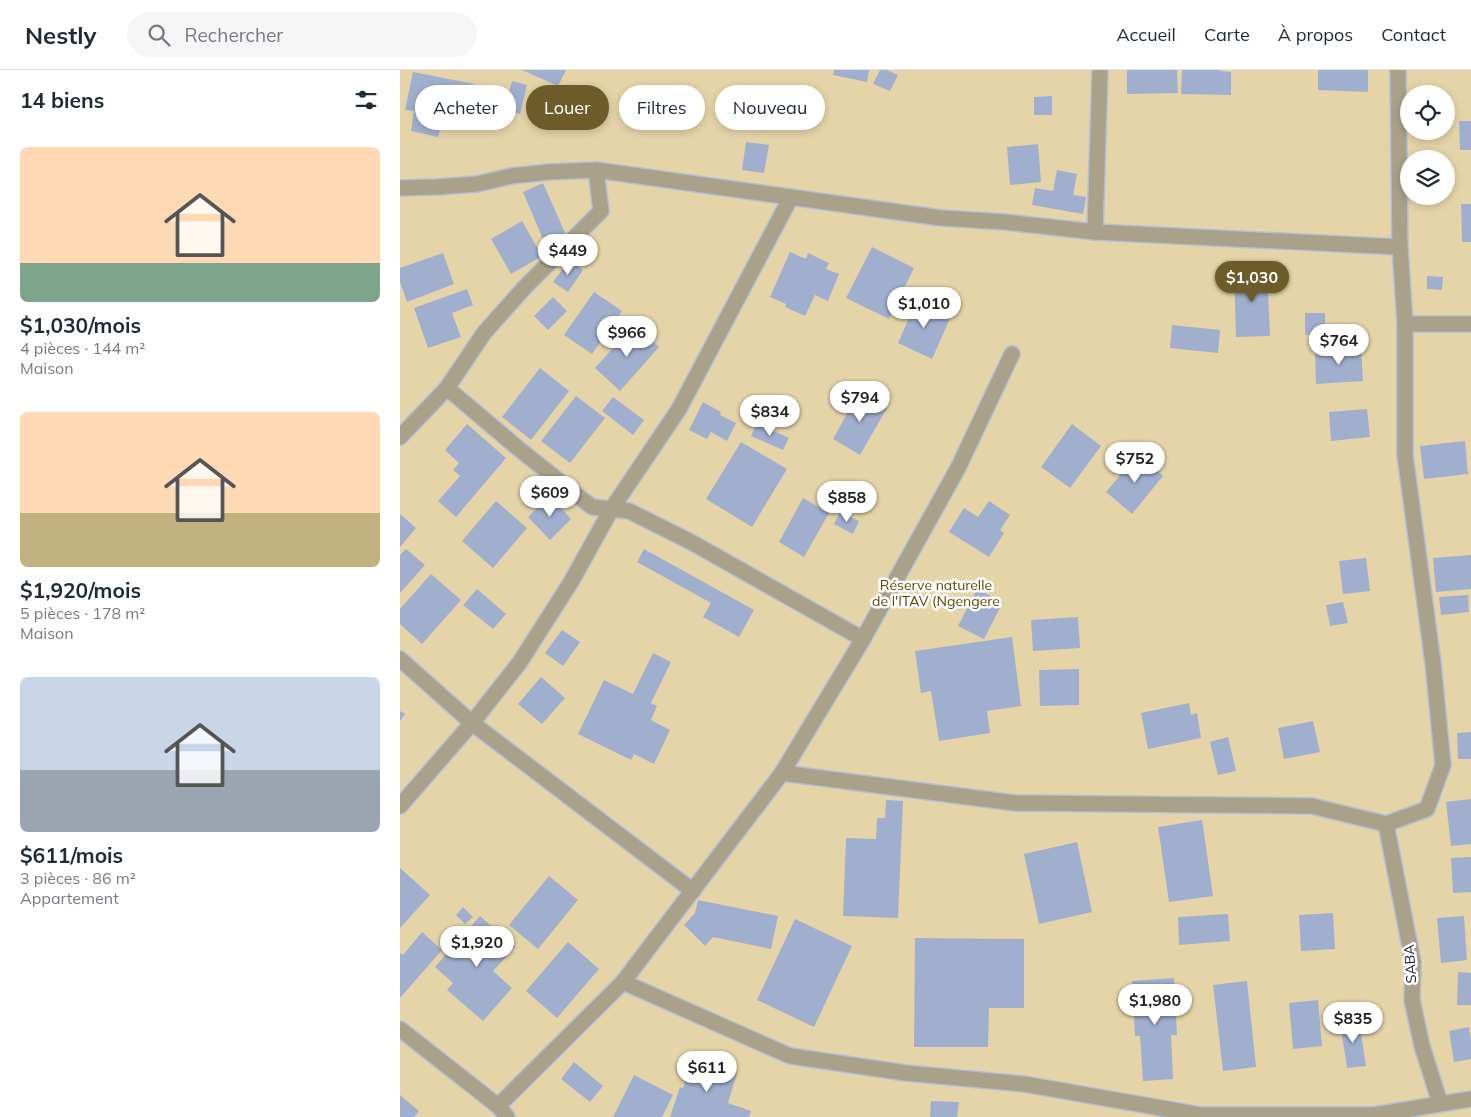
<!DOCTYPE html>
<html lang="fr">
<head>
<meta charset="utf-8">
<style>
  body { margin:0; font-family:Mulish,sans-serif; background:#f6f6f7; color:#1f2937; height:100vh; display:flex; flex-direction:column; font-size:19px; white-space:nowrap }
  * { box-sizing:border-box; margin:0 }
  p { font-size:16px; color:#747a83 }
  .icon { flex:none; width:28px; height:28px; fill:none; stroke:currentColor; stroke-width:2; stroke-linecap:round; stroke-linejoin:round }
  .map { position:relative; flex:1; overflow:hidden }
  .details { display:flex; flex-direction:column; background:#fff; width:400px }
  .details>* { flex:none }
  .hud { position:absolute; left:15px; top:15px; width:475px; height:45px; display:flex; gap:10px }
  .buttons { position:absolute; left:1000px; top:15px; display:grid; gap:10px }
  .buttons a { display:grid; place-items:center; width:55px; height:55px; border-radius:50%; background:#fff; box-shadow:0 2px 8px #0003; font-size:25px }
  .price { position:absolute; translate:-50% -42px; padding:0 11px; border-radius:18px; background:#fff; color:#222; font-size:16px; line-height:32px; filter:drop-shadow(0 1px 2px #0008) }
  .price::after { content:''; position:absolute; left:50%; top:30px; width:15px; height:11px; margin-left:-8px; background:inherit; clip-path:polygon(0 0,100% 0,50% 100%) }
  .price.current { background:#6d5b29; color:#fff }
  ul { padding:0; list-style:none }
  li { display:grid; align-content:center; gap:10px; height:265px; padding:0 20px }
  li span { display:grid; place-items:center; height:155px; border-radius:8px; color:#555 }
  li>.icon { margin-inline-start:auto }
  span .icon { width:90px; height:90px; fill:#fffc; stroke-width:1 }
  li b { font-size:21px }
  h2 { display:flex; justify-content:space-between; align-items:center; height:60px; padding:0 20px; font-size:21px }
  .tag { padding:0 18px; border-radius:22px; background:#fff; box-shadow:0 2px 8px #0003; font-size:18px; line-height:45px }
  .tag.current { background:#6d5b29; color:#fff }
  header { display:flex; align-items:center; gap:30px; box-sizing:border-box; height:70px; padding:0 25px; background:#fff; border-bottom:1px solid #e0e1e3 }
  header strong { font-size:24px }
  nav { display:flex; gap:28px; margin-inline-start:auto; font-size:18px }
  .search { width:350px; height:45px; background:#f6f6f7; display:flex; align-items:center; gap:12px; box-sizing:border-box; padding:0 18px; border-radius:28px; color:#747a83; font-size:19px }
  main { display:flex; flex:1; min-height:0 }
  .map>svg:first-child { display:block }
</style>
</head>
<body>
<header>
<strong>Nestly</strong>
<div class="search"><svg class="icon" aria-label="search" viewBox="0 0 24 24"><circle cx="10" cy="10" r="6"/><path d="M15 15l6 6"/></svg>Rechercher</div>
<nav><a>Accueil</a><a>Carte</a><a>À propos</a><a>Contact</a></nav>
</header>
<main>
<section class="details">
<h2>14 biens<svg class="icon" aria-label="filters" viewBox="0 0 24 24"><path d="M4 7h16M4 17h16"/><circle cx="9" cy="7" r="2"/><circle cx="15" cy="17" r="2"/></svg></h2>
<ul>
<li><span style="background:linear-gradient(#ffd9b3 75%,#7fa58c 0)"><svg class="icon" aria-label="home" viewBox="0 0 24 24"><path d="M3 11l9-7 9 7M6 9v11h12V9"/></svg></span><div><b>$1,030/mois</b><p>4 pièces · 144 m²</p><p>Maison</p></div></li>
<li><span style="background:linear-gradient(#ffd9b3 65%,#c2b280 0)"><svg class="icon" aria-label="home" viewBox="0 0 24 24"><path d="M3 11l9-7 9 7M6 9v11h12V9"/></svg></span><div><b>$1,920/mois</b><p>5 pièces · 178 m²</p><p>Maison</p></div></li>
<li><span style="background:linear-gradient(#c9d6e8 60%,#9aa5b1 0)"><svg class="icon" aria-label="home" viewBox="0 0 24 24"><path d="M3 11l9-7 9 7M6 9v11h12V9"/></svg></span><div><b>$611/mois</b><p>3 pièces · 86 m²</p><p>Appartement</p></div></li>
</ul>
</section>
<div class="map">
<svg width="1071" height="1047" viewBox="0 0 1071 1047">
  <rect width="100%" height="100%" fill="#d7e3fe"/>
  <!-- green -->
  <path fill="#e5d4a8" fill-rule="evenodd" d="M0,0H1071V1047H0ZM1009,24H1046V61H1009ZM1009,89H1046V126H1009Z"/>
  <!-- building -->
  <g fill="#a1afcf">
    <path d="M122,0H166L158,16Z"/>
    <path d="M434,0H469L467,12L433,5Z"/>
    <path d="M480,0H487L498,5L490,21L473,14Z"/>
    <path d="M727,0H777L778,23L727,24Z"/>
    <path d="M782,0H820V1L831,2V25L781,24Z"/>
    <path d="M918,0H968V22L918,20Z"/>
    <path d="M13,2L74,14L66,52L57,50L55,58L41,55L38,67L11,61L14,41L5,40Z"/>
    <path d="M112,11L127,15L120,44L104,40Z"/>
    <path d="M652,26V45H634V27Z"/>
    <path d="M333,29L366,32L364,49L332,47Z"/>
    <path d="M1059,51H1071V80H1060Z"/>
    <path d="M346,72L369,75L364,103L342,100Z"/>
    <path d="M638,74L641,112L610,115L607,77Z"/>
    <path d="M657,100L677,104L673,125L686,127L683,144L632,135L635,118L653,121Z"/>
    <path d="M143,113L166,165L145,174L123,122Z"/>
    <path d="M1061,134H1071V172H1062Z"/>
    <path d="M122,151L142,186L111,204L91,169Z"/>
    <path d="M472,177L514,198L489,249L446,228Z"/>
    <path d="M390,182L406,189L408,183L429,193L426,199L439,204L428,231L415,225L405,246L385,237L386,234L370,227Z"/>
    <path d="M43,183L54,214L7,232L0,212V198Z"/>
    <path d="M169,190L183,200L168,222L153,212Z"/>
    <path d="M867,199L870,266L836,267L834,201Z"/>
    <path d="M1027,206L1043,207L1042,220L1027,219Z"/>
    <path d="M67,219L73,235L52,243L61,267L28,278L14,238Z"/>
    <path d="M194,222L222,241L192,284L164,265Z"/>
    <path d="M153,227L167,241L148,260L134,246Z"/>
    <path d="M517,230L551,246L532,289L498,273Z"/>
    <path d="M905,243H925V264L905,265Z"/>
    <path d="M234,255L259,277L220,321L195,298Z"/>
    <path d="M772,255L820,260L818,283L770,278Z"/>
    <path d="M961,278L963,311L916,314L915,280Z"/>
    <path d="M140,298L169,321L131,370L102,347Z"/>
    <path d="M459,322L487,338L460,385L433,369Z"/>
    <path d="M176,326L205,348L170,393L141,371Z"/>
    <path d="M213,327L244,350L233,365L202,341Z"/>
    <path d="M303,332L321,342L320,345L336,353L327,371L311,362L307,369L289,360Z"/>
    <path d="M967,339L970,367L931,371L929,342Z"/>
    <path d="M357,353L389,368L383,380L351,366Z"/>
    <path d="M67,354L106,388L56,447L38,431L60,406L53,400L59,393L45,380Z"/>
    <path d="M672,354L701,376L670,418L641,397Z"/>
    <path d="M1065,371L1068,404L1024,409L1020,376Z"/>
    <path d="M341,372L387,399L352,457L306,429Z"/>
    <path d="M738,384L763,406L732,444L706,422Z"/>
    <path d="M150,426L171,449L150,470L128,447Z"/>
    <path d="M403,428L429,443L404,487L379,472Z"/>
    <path d="M96,431L127,458L93,498L62,471Z"/>
    <path d="M589,431L610,445L600,460L604,463L589,487L549,462L564,438L578,447Z"/>
    <path d="M440,442L459,451L453,464L434,454Z"/>
    <path d="M0,444L16,458L0,477Z"/>
    <path d="M6,479L25,495L0,523V485Z"/>
    <path d="M244,479L354,540L339,567L303,547L311,533L237,492Z"/>
    <path d="M1071,485V519L1036,522L1033,488Z"/>
    <path d="M966,488L970,521L943,524L939,491Z"/>
    <path d="M31,504L61,530L22,574L0,554V539Z"/>
    <path d="M77,519L106,544L93,559L63,535Z"/>
    <path d="M577,519L603,532L584,569L558,556Z"/>
    <path d="M1068,525L1069,542L1041,545L1039,527Z"/>
    <path d="M943,532L948,553L930,556L926,535Z"/>
    <path d="M678,547L680,578L633,581L631,550Z"/>
    <path d="M162,560L180,572L163,596L145,583Z"/>
    <path d="M612,567L621,636L587,641L590,663L539,671L531,621L521,623L515,581Z"/>
    <path d="M253,583L271,592L251,633L257,636L251,650L270,660L254,694L234,684L231,690L178,664L204,610L233,624Z"/>
    <path d="M679,599V635L640,636L639,600Z"/>
    <path d="M141,607L165,628L142,654L118,634Z"/>
    <path d="M789,633L791,645L797,643L801,668L748,679L741,643Z"/>
    <path d="M0,641L5,644L0,651Z"/>
    <path d="M913,651L920,682L884,689L878,658Z"/>
    <path d="M1071,662V689H1058L1057,663Z"/>
    <path d="M828,667L836,701L818,705L810,672Z"/>
    <path d="M1071,729V774L1051,776L1046,732Z"/>
    <path d="M486,730L503,731L498,848L443,846L446,768L476,769L477,748H485Z"/>
    <path d="M802,750L813,826L769,832L758,757Z"/>
    <path d="M677,772L692,842L639,854L624,784Z"/>
    <path d="M1071,787V822L1053,823L1051,788Z"/>
    <path d="M0,798L30,825L0,858Z"/>
    <path d="M149,806L178,830L138,879L109,855Z"/>
    <path d="M298,830L378,846L371,879L313,867L305,876L284,855L295,843Z"/>
    <path d="M63,837L73,847L65,854L56,845Z"/>
    <path d="M933,843L935,879L901,881L899,845Z"/>
    <path d="M828,844L830,871L779,875L778,847Z"/>
    <path d="M80,846L115,877L93,901L112,918L83,951L47,920L53,913L35,897Z"/>
    <path d="M1064,846L1067,890L1041,893L1037,848Z"/>
    <path d="M395,849L452,876L414,957L357,930Z"/>
    <path d="M22,862L42,880L0,928V883L3,885Z"/>
    <path d="M515,868L624,869V938H589L588,977H514Z"/>
    <path d="M168,872L199,899L157,948L126,921Z"/>
    <path d="M1058,902L1071,903V935H1057Z"/>
    <path d="M774,908L777,965H771L773,1009L743,1011L740,966H735L732,911Z"/>
    <path d="M847,911L856,997L823,1001L813,915Z"/>
    <path d="M918,930L922,976L893,979L889,933Z"/>
    <path d="M959,951L966,996L947,998L940,953Z"/>
    <path d="M1069,957L1071,970V989L1054,992L1049,961Z"/>
    <path d="M293,988L337,1003L328,1033L351,1041L349,1047H270L280,1017L283,1018Z"/>
    <path d="M174,992L203,1016L190,1032L161,1009Z"/>
    <path d="M234,1005L273,1025L262,1047H213Z"/>
    <path d="M0,1025L19,1041L14,1047H0Z"/>
    <path d="M531,1031L559,1032L557,1047H530Z"/>
  </g>
  <g fill="none" stroke-linecap="round" stroke-linejoin="round">
    <defs>
      <g id="street">
        <path d="M0,118L37,117L77,114L111,106L148,102L196,100L541,148L605,152L695,162L1000,177"/>
        <path d="M695,162L700,0"/>
        <path d="M1005,254H1071"/>
        <path d="M47,318L119,379L192,437L229,441L291,472L463,569"/>
        <path d="M0,367L47,318L84,263L125,217L201,141L196,100"/>
        <path d="M0,589L72,653L293,821"/>
        <path d="M382,703L615,733L912,736L986,754L1027,739L1043,695L1033,593L1005,385V254L1000,177L998,0"/>
        <path d="M0,736L72,653L120,592L171,512L211,440L279,339L391,127"/>
        <path d="M986,754L1013,892L1012,930L1022,976L1040,1033"/>
        <path d="M223,912L390,986L506,1003L624,1014L801,1045H974L1071,1029"/>
        <path d="M0,959L98,1036L107,1047"/>
        <path d="M98,1036L223,912L382,703L463,569L558,398L612,284"/>
      </g>
    </defs>
    <!-- street casing -->
    <use href="#street" stroke="#b4bfd7" stroke-width="18"/>
    <!-- street -->
    <use href="#street" stroke="#aaa18b" stroke-width="15"/>
  </g>
  <g text-anchor="middle" stroke-width="5" stroke-linejoin="round" paint-order="stroke">
    <!-- park labels -->
    <g font-size="14" fill="#5e4903" stroke="#fff">
      <text x="536" y="520">Réserve naturelle<tspan x="536" dy="16">de l'ITAV (Ngengere</tspan></text>
    </g>
    <!-- street labels -->
    <g font-size="14" fill="#151a26" stroke="#fff">
      <text transform="translate(1010 894) rotate(-94)" y="5">SABA</text>
    </g>
  </g>
</svg>
<div class="buttons">
<a><svg class="icon" aria-label="locate" viewBox="0 0 24 24"><circle cx="12" cy="12" r="6"/><path d="M12 2v4M12 18v4M2 12h4M18 12h4"/></svg></a>
<a><svg class="icon" aria-label="layers" viewBox="0 0 24 24"><path d="M12 4l9 5-9 5-9-5zM3 14l9 5 9-5"/></svg></a>
</div>
<b class="price" style="left:168px;top:206px">$449</b>
<b class="price current" style="left:852px;top:233px">$1,030</b>
<b class="price" style="left:524px;top:259px">$1,010</b>
<b class="price" style="left:227px;top:288px">$966</b>
<b class="price" style="left:939px;top:296px">$764</b>
<b class="price" style="left:460px;top:353px">$794</b>
<b class="price" style="left:370px;top:367px">$834</b>
<b class="price" style="left:735px;top:414px">$752</b>
<b class="price" style="left:150px;top:448px">$609</b>
<b class="price" style="left:447px;top:453px">$858</b>
<b class="price" style="left:77px;top:898px">$1,920</b>
<b class="price" style="left:755px;top:956px">$1,980</b>
<b class="price" style="left:953px;top:974px">$835</b>
<b class="price" style="left:307px;top:1023px">$611</b>
<div class="hud">
<a class="tag">Acheter</a>
<a class="tag current">Louer</a>
<a class="tag">Filtres</a>
<a class="tag">Nouveau</a>
</div>
</div>
</main>
</body>
</html>
